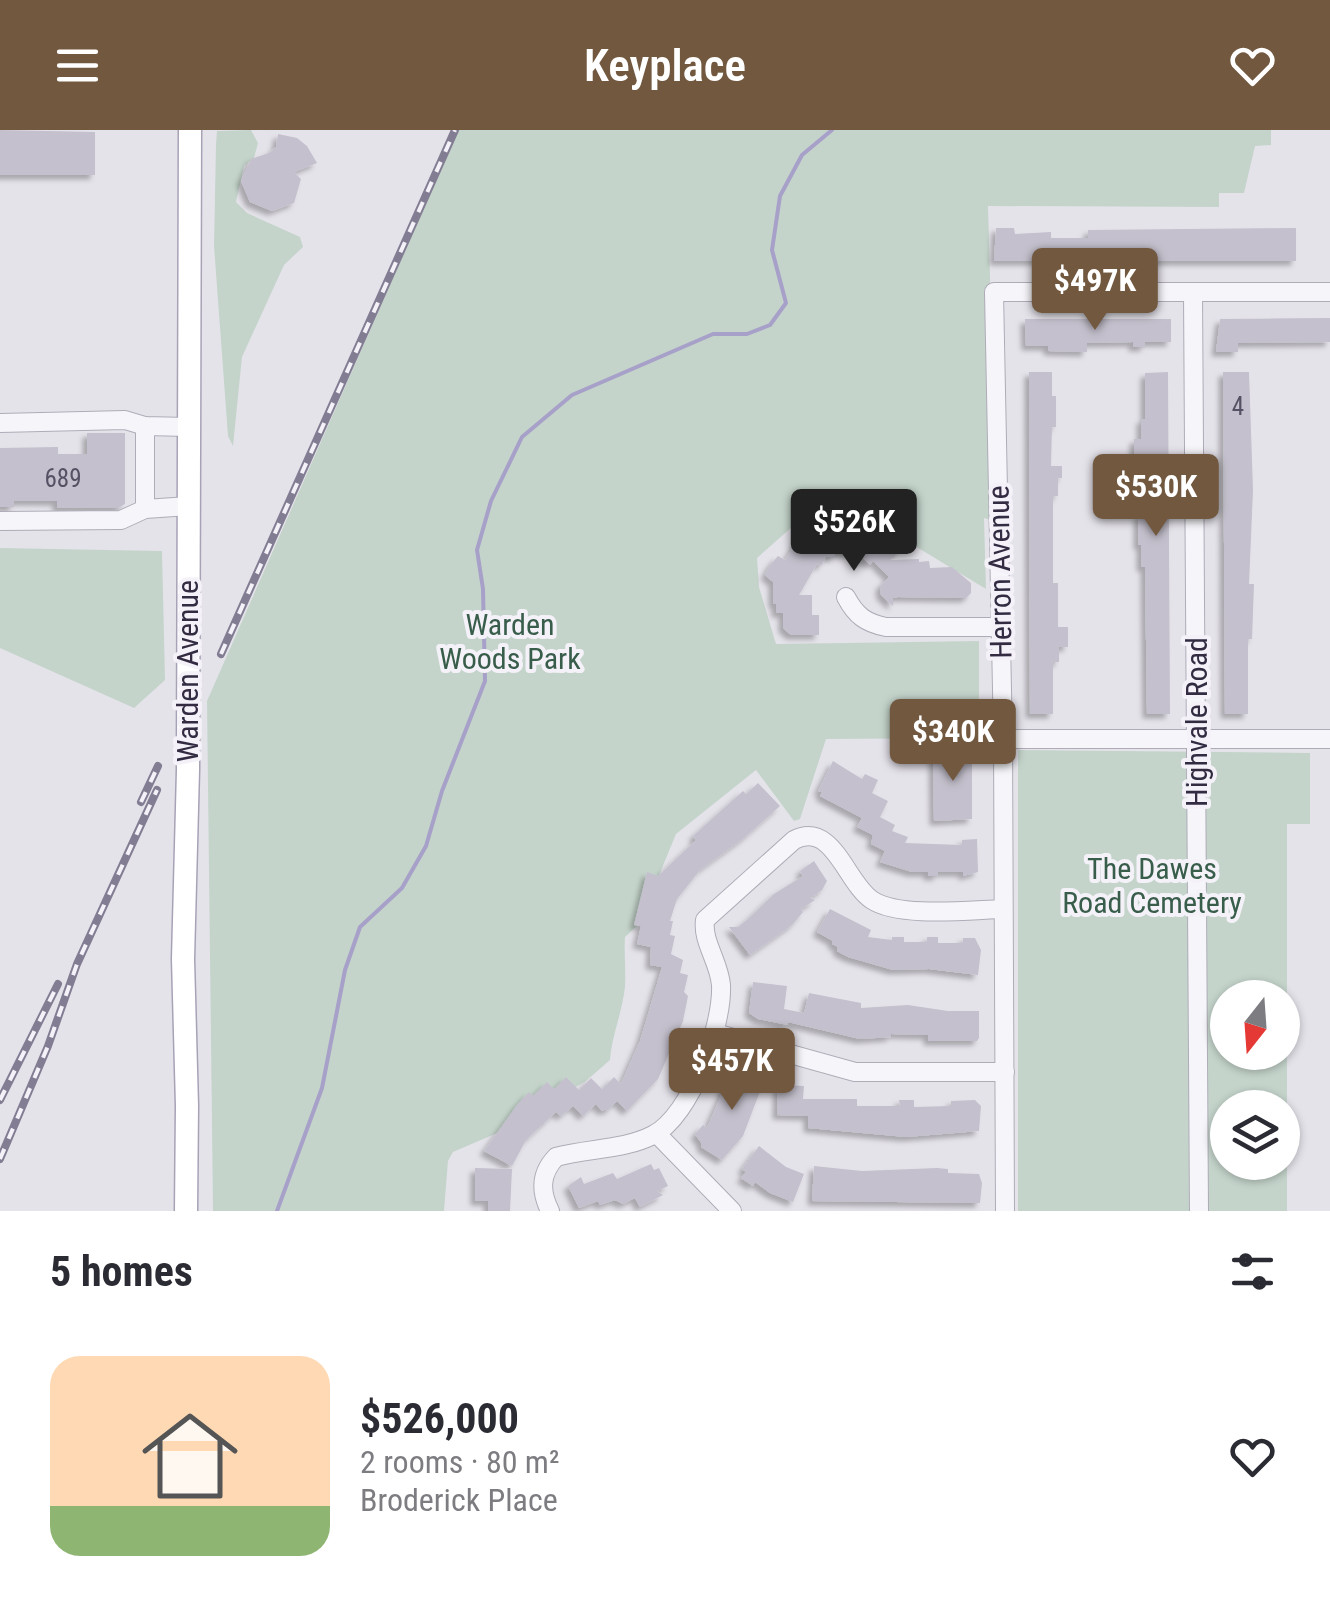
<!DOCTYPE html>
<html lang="en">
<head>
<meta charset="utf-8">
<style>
  body { margin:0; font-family:"Roboto Condensed",sans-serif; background:#f2f2f3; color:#2b2b33; height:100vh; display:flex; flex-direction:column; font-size:38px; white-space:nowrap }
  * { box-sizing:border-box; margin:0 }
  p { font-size:32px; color:#7c7c81 }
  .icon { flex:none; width:55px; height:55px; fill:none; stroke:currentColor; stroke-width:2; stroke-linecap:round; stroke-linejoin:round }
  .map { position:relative; height:1081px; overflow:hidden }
  .side { display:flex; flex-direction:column; background:#fff; flex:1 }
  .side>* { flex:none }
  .needle { width:65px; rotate:197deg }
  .buttons { position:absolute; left:1210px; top:850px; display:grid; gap:20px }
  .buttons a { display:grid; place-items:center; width:90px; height:90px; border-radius:50%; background:#fff; box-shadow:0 2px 8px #0004; font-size:50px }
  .price { position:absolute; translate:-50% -85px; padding:0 22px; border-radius:10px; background:#72583f; color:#fff; font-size:32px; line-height:65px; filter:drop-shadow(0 2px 5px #0008) }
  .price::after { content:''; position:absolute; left:50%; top:60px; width:30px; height:22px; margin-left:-15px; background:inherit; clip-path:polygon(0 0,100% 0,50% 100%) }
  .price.selected { background:#222; color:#fff }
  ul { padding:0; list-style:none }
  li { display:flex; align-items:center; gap:30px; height:250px; padding:0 50px }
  li span { display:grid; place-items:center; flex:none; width:280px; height:200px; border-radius:30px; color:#555 }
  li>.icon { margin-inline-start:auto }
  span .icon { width:120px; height:120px; fill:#fffc; stroke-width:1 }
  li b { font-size:42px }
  h2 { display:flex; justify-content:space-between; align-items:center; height:120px; padding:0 50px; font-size:42px }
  header { display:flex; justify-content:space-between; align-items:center; height:130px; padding:0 50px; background:#72583f; color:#fff; font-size:45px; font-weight:600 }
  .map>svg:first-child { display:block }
</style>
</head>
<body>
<header><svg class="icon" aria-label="menu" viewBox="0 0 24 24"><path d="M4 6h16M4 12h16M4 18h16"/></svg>Keyplace<svg class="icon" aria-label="heart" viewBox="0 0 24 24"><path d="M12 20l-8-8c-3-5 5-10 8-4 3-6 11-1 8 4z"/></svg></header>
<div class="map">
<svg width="1330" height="1081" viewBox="0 0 1330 1081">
  <defs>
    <filter id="shadow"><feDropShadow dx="-4.5" dy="4.5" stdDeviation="2.5" flood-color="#0004"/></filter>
  </defs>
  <rect width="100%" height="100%" fill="#e5e3ea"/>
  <!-- green -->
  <g fill="#c4d4cb" fill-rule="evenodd">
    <path d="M251,0L258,13L254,28L244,36L236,72L247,83L300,107L303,117L284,135L242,227L233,316L228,306L214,116L216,14L217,1Z"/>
    <path d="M458,0H1271V15L1255,16L1244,63H1219V77L988,76L997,392L984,388L986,459L867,387L800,390L757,428L759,457L776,514L979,511V608L826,609L800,689L794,691L756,640L676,704L639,794L625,807C624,823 626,840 625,857C622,883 612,905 610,930L586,951L495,1004L453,1022L448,1031L444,1081H213L207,571Z"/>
    <path d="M0,418L162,421L165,550L134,578L0,518Z"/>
    <path d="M1018,620L1310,623V694H1287V1081H1018ZM1228,868H1282V922H1228ZM1228,978H1282V1032H1228Z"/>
  </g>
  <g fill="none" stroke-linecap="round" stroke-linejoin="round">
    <!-- stream -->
    <path stroke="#a7a0c8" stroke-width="4" d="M277,1081L322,958L345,840L360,797L402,758L426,716L442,661L485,551L483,459L477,420L491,371L522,307L572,265L713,204H747L770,195L786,173L772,120L780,66L802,25L832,0"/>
  </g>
  <!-- building -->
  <g fill="#c4c0cd" filter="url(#shadow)">
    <path d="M0,0L95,2V45H0Z"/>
    <path d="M278,4L297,8L307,16L317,33L294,42L301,49L294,73L272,81L250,72L241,51L251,29L269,23L276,17Z"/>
    <path d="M996,98H1014L1015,104L1051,102V108H1088V100L1296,98V131H994Z"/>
    <path d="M1330,188V212L1238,213V222H1216L1220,189Z"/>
    <path d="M1025,189H1171V212H1145V217H1133V212L1087,213V222L1048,221V216H1026Z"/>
    <path d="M1029,242H1052V266H1056V297H1052L1051,336H1062V348H1058V366H1053V453H1058V497H1068V517H1059V532H1053V584H1030Z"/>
    <path d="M1168,242L1170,584H1147L1145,437H1141V415H1138V384H1145L1146,350L1145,344H1139V326H1134V309H1141V289H1145V243Z"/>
    <path d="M1223,242H1249L1253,360L1249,454H1254L1252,509H1248V584H1225Z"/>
    <path d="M87,303H125V374L118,378H57V371H14V377H0V318L58,317V324H87Z"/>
    <path d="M863,394L868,396L869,417L883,404L902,418L890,430L919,429V432L929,431L930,438L952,437L971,453V463L966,468L898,467L893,468V476L881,465L880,456L889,447L873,431L870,435L857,422L835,423V427H826L821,436L817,434L799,465H812V485H819V505H791L783,498V483H776V474H773V452L765,445L771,434L778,426L785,430L801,404L817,413L816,395Z"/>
    <path d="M933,617L972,620V689L934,691Z"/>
    <path d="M833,631L862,649L865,644L878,650L872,663L888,671L880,687L895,695L892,701L908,707L905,713L962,715V710L977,709L978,742L963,746V742H938V746H928V742H912L880,732L885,721L871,714L873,705L857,697L862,688L820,666L822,662L818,661Z"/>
    <path d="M758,653L780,676L744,708L700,740L677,769L670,791H673L670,805L675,806L671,824L683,830L680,843L688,845L684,862L688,866L683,891L658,949L627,981L617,971L607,981L605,979L602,981L596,974L583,986L573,976L561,986L556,982L526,1010L512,1036L484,1021L517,975L529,962L533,966L547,952L554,959L566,947L579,960L591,948L602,959L614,947L621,954L640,911L662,837L650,835L651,817L637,814L641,796L634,795L647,742L658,746L696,710L693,706L743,661L746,664Z"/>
    <path d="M814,731L827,751L822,760L810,768L815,770L801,779L803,782L792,795L750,825L729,797H738L748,789L774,764L803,746L800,741Z"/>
    <path d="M830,779L871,800L868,807L892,810V807H904V812H927V807H938V813H963V808H975L981,820L978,845L929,839L893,840L848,827L837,821L838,817L832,814L833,811L817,802Z"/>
    <path d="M753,852L787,856L784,879L804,883L809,863L861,873V878L908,875L948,881H979V908L977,911H928V905L891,904V907L860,909L788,892V895L758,889L749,883Z"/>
    <path d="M741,933L762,943L761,946L765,948L743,1006L722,1030L701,1017L702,1014L695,1004L703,995L707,998L728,949L733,951Z"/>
    <path d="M778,955L784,959V955L804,956L803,969H857V976H900L899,970H914V977L951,976V971L975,970L981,976L979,1001L906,1007L808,998V986L777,985Z"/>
    <path d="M759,1016L786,1037L804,1044L793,1072L770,1063L755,1052L753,1056L741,1048L746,1042L742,1039Z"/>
    <path d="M651,1034L654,1040L659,1038L668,1056L657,1061L663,1065L640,1077L635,1068L623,1074L615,1070L600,1075L598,1071L579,1078L568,1056L581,1047L584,1054L613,1043L617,1049Z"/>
    <path d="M814,1036L862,1041L937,1038L948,1039V1043L979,1044L982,1053L980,1073L812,1071Z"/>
    <path d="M475,1038L512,1039L510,1081H488V1071H475Z"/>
  </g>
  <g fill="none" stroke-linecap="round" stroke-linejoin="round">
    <defs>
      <g id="minor">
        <path d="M1193,163L1199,1081"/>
        <path d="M0,293L125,290L145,296L188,297"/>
        <path d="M145,296V379"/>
        <path d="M0,391L121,390L145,379L189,376"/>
        <path d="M846,467C856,486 866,493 886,497H1001"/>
        <path d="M1003,609H1330"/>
        <path d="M715,903L855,942H1005"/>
        <path d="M657,1004L732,1081"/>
        <path d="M550,1081C540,1061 540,1044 556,1027C588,1018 624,1020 653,1005C691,986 723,895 721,855C719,831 702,812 705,790L794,710C833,690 846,753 872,770C899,788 969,780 1003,779"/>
        <path d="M1005,1081L1003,609L994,162H1330"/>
      </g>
      <path id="major" d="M186,1081L187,976L183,829L188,640L190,0"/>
    </defs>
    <!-- minor casing -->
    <use href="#minor" stroke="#afacb8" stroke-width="20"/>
    <!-- major casing -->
    <use href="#major" stroke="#a8a2b6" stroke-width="25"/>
    <!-- minor -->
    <use href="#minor" stroke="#f6f5f9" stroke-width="18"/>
    <!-- major -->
    <use href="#major" stroke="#fff" stroke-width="22"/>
    <defs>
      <g id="rail">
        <path d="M221,524L455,0"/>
        <path d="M141,672L158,636"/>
        <path d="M0,970L58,854"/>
        <path d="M0,1029L48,916L77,834L157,660"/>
      </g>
    </defs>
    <!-- rail casing -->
    <use href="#rail" stroke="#837d93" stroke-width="8"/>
    <!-- rail -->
    <use href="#rail" stroke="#f4f2f8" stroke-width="4" stroke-dasharray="11" stroke-linecap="butt"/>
  </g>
  <g text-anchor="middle" stroke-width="8" stroke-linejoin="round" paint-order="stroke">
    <!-- number labels -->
    <g font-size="25" fill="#565065">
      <text x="1238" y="285">4</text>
      <text x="63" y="357">689</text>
    </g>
    <!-- street labels -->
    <g font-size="30" fill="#322b42" stroke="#f4f2f8">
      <text transform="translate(1000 442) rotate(-91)" y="10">Herron Avenue</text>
      <text transform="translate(188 541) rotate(-90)" y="10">Warden Avenue</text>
      <text transform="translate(1197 592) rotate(-90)" y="10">Highvale Road</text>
    </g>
    <!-- park labels -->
    <g font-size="30" fill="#395d4b" stroke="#f4f2f8">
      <text x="510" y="505">Warden<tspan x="510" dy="34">Woods Park</tspan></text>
      <text x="1152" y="749">The Dawes<tspan x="1152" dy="34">Road Cemetery</tspan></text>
    </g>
  </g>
</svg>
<div class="buttons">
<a><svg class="needle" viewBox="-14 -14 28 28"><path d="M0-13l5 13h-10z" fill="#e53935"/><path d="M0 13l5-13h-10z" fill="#7c7c81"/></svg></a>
<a><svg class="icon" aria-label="layers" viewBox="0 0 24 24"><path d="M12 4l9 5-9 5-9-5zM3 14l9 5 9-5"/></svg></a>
</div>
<b class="price" style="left:1095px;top:203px">$497K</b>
<b class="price" style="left:1156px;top:409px">$530K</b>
<b class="price selected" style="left:854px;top:444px">$526K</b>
<b class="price" style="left:953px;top:654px">$340K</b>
<b class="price" style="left:732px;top:983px">$457K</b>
</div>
<section class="side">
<h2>5 homes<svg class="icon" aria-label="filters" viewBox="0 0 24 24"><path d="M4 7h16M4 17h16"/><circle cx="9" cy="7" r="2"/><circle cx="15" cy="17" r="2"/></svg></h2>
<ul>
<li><span style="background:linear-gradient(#ffd9b3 75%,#8fb573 0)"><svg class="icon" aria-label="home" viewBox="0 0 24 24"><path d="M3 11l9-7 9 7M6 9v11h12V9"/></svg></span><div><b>$526,000</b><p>2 rooms · 80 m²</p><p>Broderick Place</p></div><svg class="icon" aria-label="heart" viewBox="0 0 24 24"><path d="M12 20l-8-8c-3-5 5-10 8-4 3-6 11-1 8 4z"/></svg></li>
</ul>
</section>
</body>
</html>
